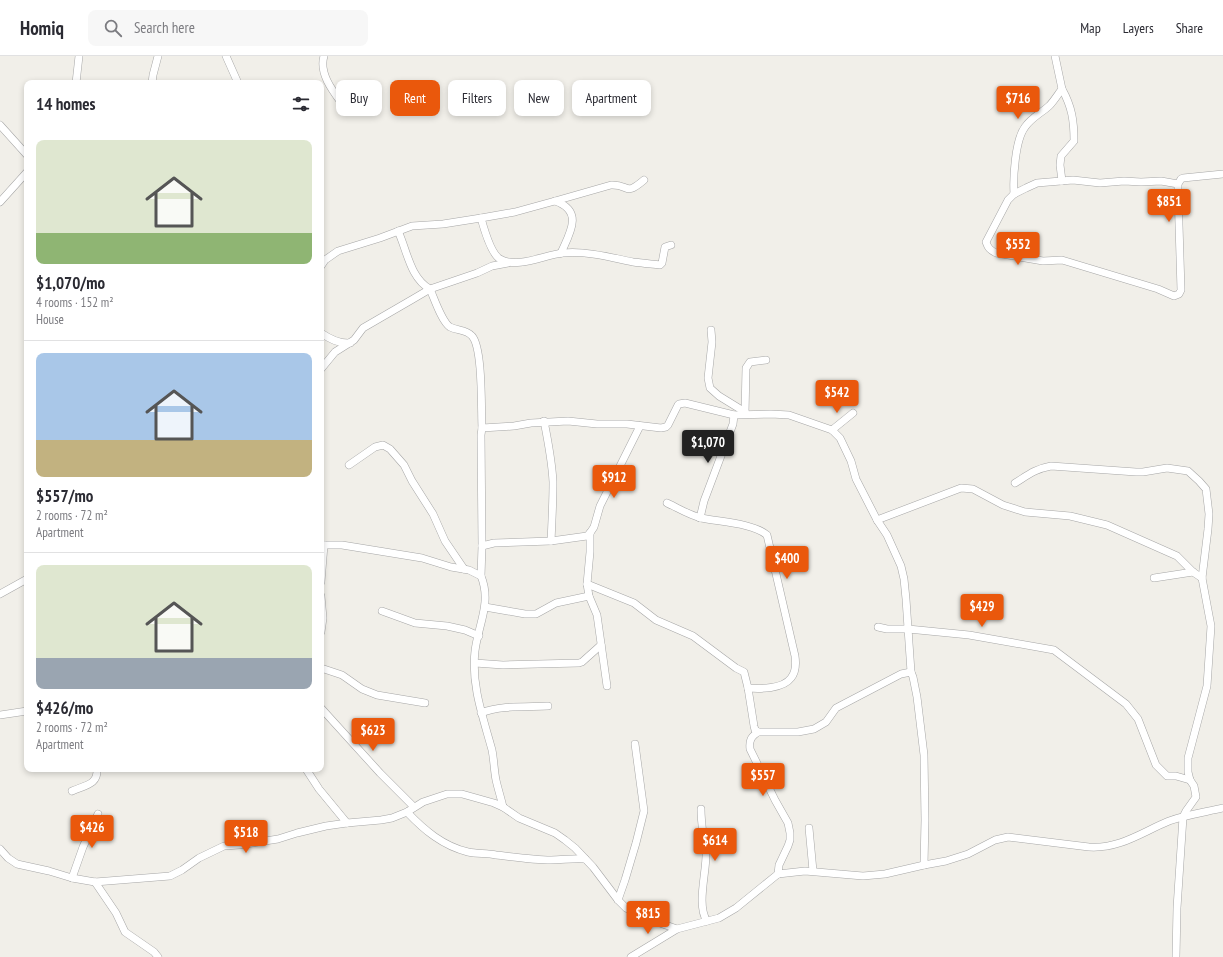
<!DOCTYPE html>
<html lang="en">
<head>
<meta charset="utf-8">
<style>
  body { margin:0; font-family:"PT Sans Narrow",sans-serif; background:#f7f7f7; color:#2b2b33; height:100vh; display:flex; flex-direction:column; font-size:15px; white-space:nowrap }
  * { box-sizing:border-box; margin:0 }
  p { font-size:13px; color:#7c7c81 }
  .icon { flex:none; width:22px; height:22px; fill:none; stroke:currentColor; stroke-width:2; stroke-linecap:round; stroke-linejoin:round }
  .map { position:relative; flex:1; overflow:hidden }
  .sheet { position:absolute; left:24px; top:24px; width:300px; height:692px; display:flex; flex-direction:column; background:#fff; border-radius:8px; box-shadow:0 2px 6px #0003 }
  .sheet>* { flex:none }
  .guide { position:absolute; left:336px; top:24px; width:380px; height:36px; display:flex; gap:8px }
  .price { position:absolute; translate:-50% -34px; padding:0 9px; border-radius:4px; background:#ea580c; color:#fff; font-size:13px; line-height:26px; filter:drop-shadow(0 1px 2px #0008) }
  .price::after { content:''; position:absolute; left:50%; top:24px; width:12px; height:9px; margin-left:-6px; background:inherit; clip-path:polygon(0 0,100% 0,50% 100%) }
  .price.selected { background:#222; color:#fff }
  ul { padding:0; list-style:none }
  li { display:grid; align-content:center; gap:8px; height:212px; padding:0 12px }
  li+li { border-top:1px solid #e1e1e2 }
  li span { display:grid; place-items:center; height:124px; border-radius:8px; color:#555 }
  li>.icon { margin-inline-start:auto }
  span .icon { width:72px; height:72px; fill:#fffc; stroke-width:1 }
  li b { font-size:17px }
  h2 { display:flex; justify-content:space-between; align-items:center; height:48px; padding:0 12px; font-size:17px }
  .tag { padding:0 14px; border-radius:8px; background:#fff; box-shadow:0 2px 6px #0003; font-size:14px; line-height:36px }
  .tag.selected { background:#ea580c; color:#fff }
  header { display:flex; align-items:center; gap:24px; box-sizing:border-box; height:56px; padding:0 20px; background:#fff; border-bottom:1px solid #e1e1e2 }
  header strong { font-size:19px }
  nav { display:flex; gap:22px; margin-inline-start:auto; font-size:14px }
  .search { width:280px; height:36px; background:#f7f7f7; display:flex; align-items:center; gap:10px; box-sizing:border-box; padding:0 14px; border-radius:8px; color:#7c7c81; font-size:15px }
  .map>svg:first-child { display:block }
</style>
</head>
<body>
<header>
<strong>Homiq</strong>
<div class="search"><svg class="icon" aria-label="search" viewBox="0 0 24 24"><circle cx="10" cy="10" r="6"/><path d="M15 15l6 6"/></svg>Search here</div>
<nav><a>Map</a><a>Layers</a><a>Share</a></nav>
</header>
<div class="map">
<svg width="1223" height="901" viewBox="0 0 1223 901">
  <rect width="100%" height="100%" fill="#f1efe9"/>
  <g fill="none" stroke-linecap="round" stroke-linejoin="round">
    <defs>
      <g id="street">
        <path d="M226,0L238,27"/>
        <path d="M324,0C318,19 336,39 346,53"/>
        <path d="M76,27L79,0"/>
        <path d="M152,27L153,19L158,0"/>
        <path d="M0,69L27,99"/>
        <path d="M1062,125L1060,109L1061,100L1074,85C1074,65 1072,51 1062,33"/>
        <path d="M1178,128L1161,125L1141,126L1124,125L1100,127L1073,124L1037,127L1026,132L1014,138L1008,144L986,186C988,192 990,194 996,197L1043,205L1062,204L1158,233L1174,240L1179,238L1181,234L1178,136V128L1181,123L1183,122L1223,118"/>
        <path d="M1014,138C1013,122 1015,84 1025,71C1031,62 1041,57 1049,50C1054,45 1058,38 1062,33L1055,0"/>
        <path d="M555,145C584,155 570,177 561,197"/>
        <path d="M0,146L27,116"/>
        <path d="M481,162C484,173 491,198 500,203C517,213 544,199 563,197C587,195 609,201 633,206C641,207 651,208 660,209L662,207L665,191L671,189"/>
        <path d="M398,175C407,194 410,222 430,233C434,242 442,266 450,271C458,275 466,273 472,280C483,292 481,354 482,372L481,379L482,490L481,520"/>
        <path d="M321,210L325,204L338,195L380,182L412,170L443,168L481,162L515,156L555,145L611,129C630,128 624,141 644,124"/>
        <path d="M711,274L712,286L708,322L710,332L719,340L745,356"/>
        <path d="M321,277C330,283 339,288 350,287"/>
        <path d="M321,313L335,296L354,284L363,272L413,243L430,233L477,217L492,210L508,207"/>
        <path d="M745,358L746,312L750,306L766,304"/>
        <path d="M544,365C548,385 552,406 553,426C553,446 552,465 551,485"/>
        <path d="M482,372L514,370L531,367L568,365L597,368H627L661,372L666,371L668,369L678,349L679,348L685,347L734,359L771,358L789,359L832,374L840,382L851,405L856,423L877,464L887,479L901,510L904,523L906,543L911,616L913,621L917,641L924,699L925,764L924,809"/>
        <path d="M832,374L853,357"/>
        <path d="M349,409L375,391L383,389L390,393L404,409L412,425L433,458L445,485L464,513"/>
        <path d="M1015,427C1028,419 1035,413 1051,410L1136,416H1143L1167,412L1188,415L1199,425L1206,433L1209,458L1208,473L1202,522L1211,570L1207,630L1188,702V716L1190,724L1194,730L1196,741L1186,755L1183,761L1177,852L1176,901"/>
        <path d="M667,447C678,452 689,459 701,462C720,466 753,467 767,479L795,600C796,607 796,616 791,622C783,633 760,633 748,632"/>
        <path d="M700,462L704,445L733,368L734,359"/>
        <path d="M877,464L961,432L973,433L1003,449L1025,456L1070,460L1107,469L1177,500L1193,516L1202,522"/>
        <path d="M590,477V496L587,528L589,540L597,559L607,630"/>
        <path d="M321,488L324,489H342L422,502L451,511L469,514L481,520C492,547 478,569 475,595C471,629 483,661 492,694C494,704 494,714 496,724C498,733 501,742 503,751L519,762L555,777L565,784L575,792L593,811L618,844L626,852L654,865L677,873"/>
        <path d="M482,490L494,487L551,485L587,480L590,477L594,471L600,450L640,370"/>
        <path d="M1154,522L1193,516"/>
        <path d="M321,526L324,489"/>
        <path d="M587,528L634,547L656,564L693,580L736,612L744,616L748,632L754,670L755,674L758,676H798L814,673L826,666L836,652L901,618L911,616"/>
        <path d="M0,538L27,523"/>
        <path d="M321,540L323,562L321,576"/>
        <path d="M485,551L525,558H536L556,547L589,540"/>
        <path d="M382,555L415,567L447,570L465,574L479,580"/>
        <path d="M878,571L887,573H908L969,579L1054,594L1126,648L1138,663L1156,709L1167,720H1176L1190,724"/>
        <path d="M475,607L503,609L579,607L582,606L601,589"/>
        <path d="M321,612L342,619L362,633L377,639L425,647"/>
        <path d="M321,652L380,717L414,751"/>
        <path d="M481,657C500,649 528,651 548,650"/>
        <path d="M0,659L27,655"/>
        <path d="M758,676C751,681 749,684 750,693L775,744L788,767L790,777V784L788,790L779,809L778,818"/>
        <path d="M306,713L319,733L347,767"/>
        <path d="M72,735C85,729 98,729 97,713"/>
        <path d="M701,753C701,761 702,770 703,778C704,784 706,790 706,796C707,815 696,849 707,865"/>
        <path d="M407,756C424,774 443,790 468,796C477,798 487,797 496,799C514,801 533,804 551,804C563,804 573,802 585,803"/>
        <path d="M809,772L813,815"/>
        <path d="M0,793L8,802L17,808L49,815L72,822L95,826L170,820L182,814L199,802L224,790L239,789L278,783L297,777L326,770L347,767L381,764L392,762L407,756L423,746L447,738H462L494,747L503,751"/>
        <path d="M72,822L83,791L98,758"/>
        <path d="M95,826L116,857L125,876L154,896L158,901"/>
        <path d="M618,844L625,824L636,787L644,755L635,688"/>
        <path d="M631,901L677,873L719,862L736,852L778,818L805,815L863,820L885,818L924,809L946,805L968,798L995,784L1008,781L1089,791C1120,793 1142,776 1169,765C1186,759 1206,756 1223,752"/>
      </g>
    </defs>
    <!-- street casing -->
    <use href="#street" stroke="#a6a6a6" stroke-width="8"/>
    <!-- street -->
    <use href="#street" stroke="#fff" stroke-width="7"/>
  </g>
</svg>
<b class="price" style="left:1018px;top:64px">$716</b>
<b class="price" style="left:1169px;top:167px">$851</b>
<b class="price" style="left:1018px;top:210px">$552</b>
<b class="price" style="left:837px;top:358px">$542</b>
<b class="price selected" style="left:708px;top:408px">$1,070</b>
<b class="price" style="left:614px;top:443px">$912</b>
<b class="price" style="left:787px;top:524px">$400</b>
<b class="price" style="left:982px;top:572px">$429</b>
<b class="price" style="left:373px;top:696px">$623</b>
<b class="price" style="left:763px;top:741px">$557</b>
<b class="price" style="left:92px;top:793px">$426</b>
<b class="price" style="left:246px;top:798px">$518</b>
<b class="price" style="left:715px;top:806px">$614</b>
<b class="price" style="left:648px;top:879px">$815</b>
<div class="guide">
<a class="tag">Buy</a>
<a class="tag selected">Rent</a>
<a class="tag">Filters</a>
<a class="tag">New</a>
<a class="tag">Apartment</a>
</div>
<section class="sheet">
<h2>14 homes<svg class="icon" aria-label="filters" viewBox="0 0 24 24"><path d="M4 7h16M4 17h16"/><circle cx="9" cy="7" r="2"/><circle cx="15" cy="17" r="2"/></svg></h2>
<ul>
<li><span style="background:linear-gradient(#dfe7d0 75%,#8fb573 0)"><svg class="icon" aria-label="home" viewBox="0 0 24 24"><path d="M3 11l9-7 9 7M6 9v11h12V9"/></svg></span><div><b>$1,070/mo</b><p>4 rooms · 152 m²</p><p>House</p></div></li>
<li><span style="background:linear-gradient(#a9c7e8 70%,#c2b280 0)"><svg class="icon" aria-label="home" viewBox="0 0 24 24"><path d="M3 11l9-7 9 7M6 9v11h12V9"/></svg></span><div><b>$557/mo</b><p>2 rooms · 72 m²</p><p>Apartment</p></div></li>
<li><span style="background:linear-gradient(#dfe7d0 75%,#9aa5b1 0)"><svg class="icon" aria-label="home" viewBox="0 0 24 24"><path d="M3 11l9-7 9 7M6 9v11h12V9"/></svg></span><div><b>$426/mo</b><p>2 rooms · 72 m²</p><p>Apartment</p></div></li>
</ul>
</section>
</div>
</body>
</html>
